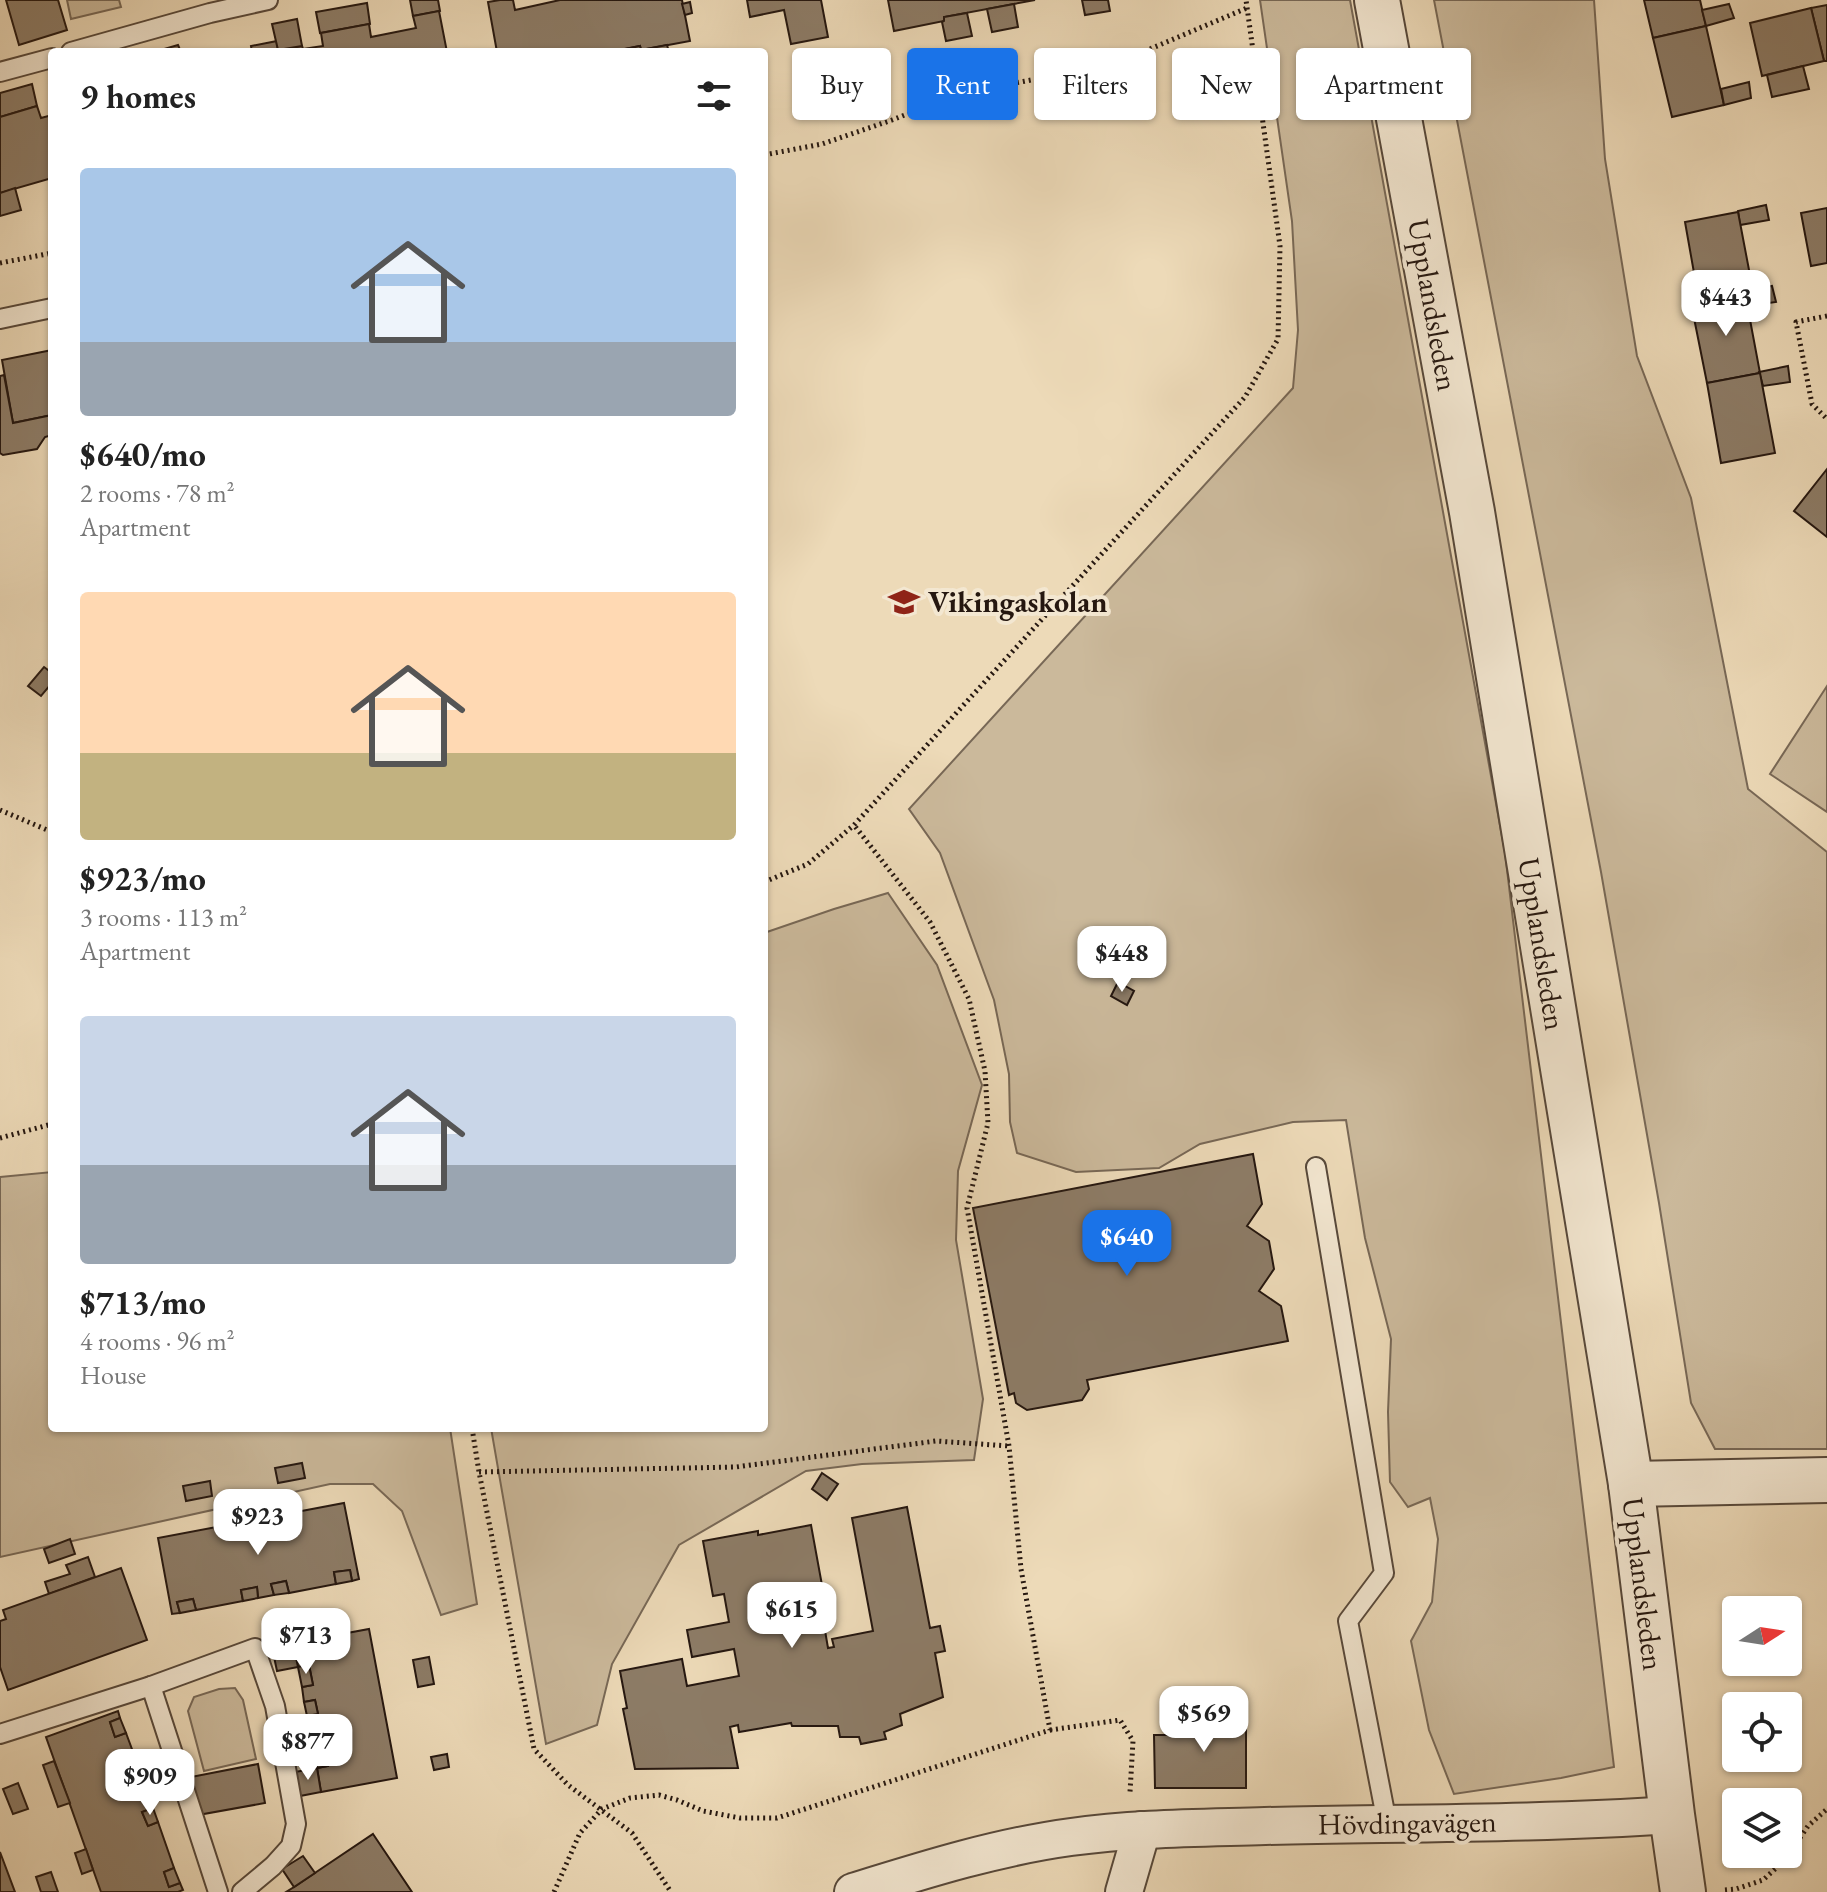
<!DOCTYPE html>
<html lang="en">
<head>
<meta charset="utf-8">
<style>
  body { margin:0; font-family:"EB Garamond",serif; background:#f2f2f2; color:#222; height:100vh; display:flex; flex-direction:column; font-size:30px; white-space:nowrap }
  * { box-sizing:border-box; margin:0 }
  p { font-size:26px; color:#767676 }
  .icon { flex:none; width:44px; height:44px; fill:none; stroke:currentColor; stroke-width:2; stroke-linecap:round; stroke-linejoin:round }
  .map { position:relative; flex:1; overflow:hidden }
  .details { position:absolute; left:48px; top:48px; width:720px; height:1384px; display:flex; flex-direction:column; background:#fff; border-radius:8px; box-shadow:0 2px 6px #0004 }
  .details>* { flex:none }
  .guide { position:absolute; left:792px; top:48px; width:760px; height:72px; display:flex; gap:16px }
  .needle { width:52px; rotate:78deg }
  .tools { position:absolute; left:1722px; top:1596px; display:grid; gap:16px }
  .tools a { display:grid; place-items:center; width:80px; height:80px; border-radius:8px; background:#fff; box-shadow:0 2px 6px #0004; font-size:40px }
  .price { position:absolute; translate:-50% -68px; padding:0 18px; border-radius:16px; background:#fff; color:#222; font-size:26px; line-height:52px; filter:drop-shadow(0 2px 4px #0008) }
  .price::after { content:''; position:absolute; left:50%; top:48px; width:24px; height:18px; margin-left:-12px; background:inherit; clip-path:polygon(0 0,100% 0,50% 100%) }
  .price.current { background:#1a73e8; color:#fff }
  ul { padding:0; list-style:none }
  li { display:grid; align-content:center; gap:16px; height:424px; padding:0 32px }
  li span { display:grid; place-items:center; height:248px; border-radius:8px; color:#555 }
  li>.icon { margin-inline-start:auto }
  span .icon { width:144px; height:144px; fill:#fffc; stroke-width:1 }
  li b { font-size:34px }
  h2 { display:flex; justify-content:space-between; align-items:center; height:96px; padding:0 32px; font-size:34px }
  .tag { padding:0 28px; border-radius:8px; background:#fff; box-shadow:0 2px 6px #0004; font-size:28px; line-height:72px }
  .tag.current { background:#1a73e8; color:#fff }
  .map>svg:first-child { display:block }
</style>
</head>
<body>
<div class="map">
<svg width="1827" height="1892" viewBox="0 0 1827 1892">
  <rect width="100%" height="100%" fill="#eddab8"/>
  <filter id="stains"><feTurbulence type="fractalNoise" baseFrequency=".0025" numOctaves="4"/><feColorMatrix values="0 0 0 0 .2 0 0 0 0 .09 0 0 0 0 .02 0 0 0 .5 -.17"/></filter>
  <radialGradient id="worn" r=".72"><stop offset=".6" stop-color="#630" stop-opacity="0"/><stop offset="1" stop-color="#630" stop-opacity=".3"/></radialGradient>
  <!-- green -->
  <g fill="#cbb99b" stroke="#786856" stroke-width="2">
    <path d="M67,0H119L121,7L71,19Z"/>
    <path d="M1260,0H1350L1505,853L1614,1767L1561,1778L1454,1794L1429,1730L1411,1641L1432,1602L1438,1539L1430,1498L1408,1507L1390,1482L1388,1412L1391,1339L1365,1238L1346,1120L1293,1122L1200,1144L1159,1168L1076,1172L1017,1153L1010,1122L1009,1074L994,1000L940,853L909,809L1293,388L1298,330L1292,221Z"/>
    <path d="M1434,0H1594L1605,159L1637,356L1691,498L1748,789L1827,852V1449H1715L1691,1403L1659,1203L1601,872Z"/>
    <path d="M1827,686V812L1770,774Z"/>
    <path d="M888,893L937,965L982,1085L958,1171L956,1240L983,1399L974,1460L862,1464L806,1471L679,1545L612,1664L597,1725L546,1744L491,1428H764V933L834,909Z"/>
    <path d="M52,1172V1428H450L477,1604L441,1615L402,1511L373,1484H330L0,1557V1177Z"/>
    <path d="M235,1688L243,1700L256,1759L204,1771L188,1711L194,1697L219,1689Z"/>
  </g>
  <!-- building -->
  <g fill="#8d7c67" stroke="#251710" stroke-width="2">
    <path d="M6,0H58L67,30L19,45Z"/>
    <path d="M410,0H438L440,11L413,16Z"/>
    <path d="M500,0H513L515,10L560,0H682L690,41L641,50L640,46L609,52H497L488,2Z"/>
    <path d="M747,0H821L828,37L791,44L784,10L750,17Z"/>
    <path d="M888,0H1035L944,17V21L894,31Z"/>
    <path d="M1082,0H1108L1110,11L1085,15Z"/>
    <path d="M1644,0H1700L1706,26L1653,38Z"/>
    <path d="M690,2L692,13L685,15L682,4Z"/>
    <path d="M367,3L370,24L320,33L316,12Z"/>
    <path d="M1014,4L1018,27L992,32L987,9Z"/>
    <path d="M1729,4L1734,18L1706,26L1702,10Z"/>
    <path d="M1827,5V61H1824L1811,8Z"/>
    <path d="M1811,8L1824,61L1762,76L1750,23Z"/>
    <path d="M439,11L447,52H252L251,46L277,41L278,50L302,46L303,49L323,46L321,33L369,24L371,37L416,28L413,16Z"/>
    <path d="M967,13L972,36L946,41L942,22L944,21V17Z"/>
    <path d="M297,19L302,46L278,50L272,24Z"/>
    <path d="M1706,26L1724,105L1672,117L1653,38Z"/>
    <path d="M178,45L181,52H154Z"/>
    <path d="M667,45L669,52L616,51L640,46L641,50Z"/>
    <path d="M1803,66L1809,89L1772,97L1767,75Z"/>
    <path d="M1749,82L1751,98L1724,105L1721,89Z"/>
    <path d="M32,84L37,106L0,117V93Z"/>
    <path d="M37,106L41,118L52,115V178L0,193V117Z"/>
    <path d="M15,188L21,210L0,216V193Z"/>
    <path d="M1766,205L1769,220L1740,225L1738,211Z"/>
    <path d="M1827,208V263L1811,266L1801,213Z"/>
    <path d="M1738,212L1753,291L1699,301L1685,222Z"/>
    <path d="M1772,286L1776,302L1748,306L1745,293L1753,291V289Z"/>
    <path d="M1745,293L1760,373L1707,383L1691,303Z"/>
    <path d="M52,350V415L13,423L2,360Z"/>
    <path d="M1788,366L1790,382L1763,386L1759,372Z"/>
    <path d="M1760,373L1775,453L1721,463L1707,383Z"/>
    <path d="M4,375L13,423L52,415V435L45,437L37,449L3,455L0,453V376Z"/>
    <path d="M1827,469V537L1794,511Z"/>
    <path d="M44,667L52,673V683L41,696L28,686Z"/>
    <path d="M1118,982L1134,991L1127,1005L1111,996Z"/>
    <path d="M1253,1154L1262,1204L1247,1226L1269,1241L1274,1269L1259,1291L1281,1306L1288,1341L1087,1380L1089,1389L1082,1400L1027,1410L1016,1403L1014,1393L1009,1395L973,1208Z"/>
    <path d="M302,1463L305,1478L278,1483L275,1468Z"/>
    <path d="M822,1473L838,1484L827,1500L812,1489Z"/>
    <path d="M210,1481L212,1496L186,1501L183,1486Z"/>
    <path d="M295,1501L297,1512L276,1516L274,1505Z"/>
    <path d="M344,1503L359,1579L352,1581L350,1570L334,1572L336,1584L289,1593L286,1581L271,1584L274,1595L258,1598L257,1587L241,1590L243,1601L196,1610L193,1599L177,1602L180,1613L172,1614L158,1538Z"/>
    <path d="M907,1507L930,1628L940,1626L945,1651L935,1653L943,1697L900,1714L902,1725L884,1732L886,1739L861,1744L859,1737H840L838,1726H792L791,1723L739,1732L738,1725L730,1727L738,1768L635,1769L623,1709L627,1708L620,1671L682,1659L687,1686L739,1676L734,1649L692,1657L687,1630L729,1622L724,1594L713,1596L703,1541L758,1531V1535L811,1525L828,1618L823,1619L828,1648L834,1647L832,1639L873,1631L852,1518Z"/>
    <path d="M70,1539L75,1554L49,1563L44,1549Z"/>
    <path d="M88,1557L95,1577L49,1594L45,1582L70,1574L66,1565Z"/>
    <path d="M121,1568L147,1640L8,1690L0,1667V1621L6,1619L3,1610Z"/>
    <path d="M350,1570L352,1581L336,1584L334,1572Z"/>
    <path d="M286,1581L289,1593L274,1595L271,1584Z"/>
    <path d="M257,1587L258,1598L243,1601L241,1590Z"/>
    <path d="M193,1599L196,1610L180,1613L177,1602Z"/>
    <path d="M369,1629L397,1778L321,1792L317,1768L328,1766L325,1748L314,1750L307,1716L318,1714L315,1700L304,1702L302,1687L313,1685L309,1665L298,1667L293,1643Z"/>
    <path d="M293,1643L298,1667L277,1671L272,1647Z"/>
    <path d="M429,1657L434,1684L418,1687L413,1660Z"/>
    <path d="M309,1665L313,1685L302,1687L298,1667Z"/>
    <path d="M315,1700L318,1714L307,1716L304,1702Z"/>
    <path d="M118,1711L120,1718L110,1722L115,1737L126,1733L143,1779L132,1783L137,1797L148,1794L153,1808L142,1812L148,1826L158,1822L174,1868L164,1872L169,1887L180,1883L183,1890L178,1892H101L46,1737Z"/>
    <path d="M1204,1711L1205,1712H1246V1788H1155L1154,1735H1195V1718Z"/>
    <path d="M120,1718L126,1733L115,1737L110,1722Z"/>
    <path d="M325,1748L328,1766L317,1768L314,1750Z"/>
    <path d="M447,1754L449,1767L434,1770L431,1757Z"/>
    <path d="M54,1761L70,1803L58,1807L43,1765Z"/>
    <path d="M258,1764L265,1803L198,1815L191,1777Z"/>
    <path d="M317,1768L321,1792L300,1796L295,1772Z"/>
    <path d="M143,1779L148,1794L137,1797L132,1783Z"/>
    <path d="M18,1783L28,1809L13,1814L3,1789Z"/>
    <path d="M153,1808L158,1822L148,1826L142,1812Z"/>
    <path d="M373,1834L412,1892H286L294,1887Z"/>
    <path d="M86,1849L93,1870L82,1874L75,1853Z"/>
    <path d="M0,1852L15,1892H0Z"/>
    <path d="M303,1856L315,1873L294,1887L282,1869Z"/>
    <path d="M174,1868L180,1883L169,1887L164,1872Z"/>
    <path d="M51,1872L58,1892H41L36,1877Z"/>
  </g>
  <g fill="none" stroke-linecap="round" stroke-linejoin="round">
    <defs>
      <g id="service">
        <path d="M71,52L210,13L268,0"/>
        <path d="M0,72L52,58"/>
        <path d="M0,319L52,308"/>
        <path d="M1316,1167L1384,1573L1348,1621L1387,1823"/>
        <path d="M151,1686L218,1892"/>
        <path d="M0,1734L151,1686L255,1648L275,1706L296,1824L291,1846L273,1866L242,1892"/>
      </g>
      <g id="minor">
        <path d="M853,1892C924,1870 997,1847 1071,1837C1135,1828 1200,1828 1265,1826C1401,1823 1537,1824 1672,1815"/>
        <path d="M1124,1892L1142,1830"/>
      </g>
      <g id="tertiary">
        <path d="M1377,0L1472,512L1631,1484L1672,1815L1683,1892"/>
        <path d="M1631,1484L1827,1480"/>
      </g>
    </defs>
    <!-- service casing -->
    <use href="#service" stroke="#57483a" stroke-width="22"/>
    <!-- minor casing -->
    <use href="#minor" stroke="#57483a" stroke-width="40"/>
    <!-- tertiary casing -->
    <use href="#tertiary" stroke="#57483a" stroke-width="48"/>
    <!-- path -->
    <g stroke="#251710" stroke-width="5" stroke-dasharray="2 4" stroke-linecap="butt">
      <path d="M764,155L822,144L892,120L961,93L1112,65L1247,8"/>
      <path d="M0,263L52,253"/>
      <path d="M1827,316L1796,322L1812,404L1827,419"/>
      <path d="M0,810L52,832"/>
      <path d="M764,882L808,864L854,825L1245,397L1278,339L1280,246L1246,0"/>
      <path d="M0,1138L52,1124"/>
      <path d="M472,1428L479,1472L534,1749L568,1785L632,1833L671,1892"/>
      <path d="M479,1472L736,1467L936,1441L1009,1446"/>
      <path d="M1050,1730L1120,1720L1133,1741L1130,1792"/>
      <path d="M1725,1890L1736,1889L1763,1880L1785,1860L1808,1826L1827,1809"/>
      <path d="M554,1892L580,1833L602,1809L630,1798L659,1795L677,1800L703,1811L740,1818H777L1050,1730L1021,1569L1009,1446L967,1208L988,1123L985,1071L969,999L930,922L854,825"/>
    </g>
    <!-- service -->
    <use href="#service" stroke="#f3e7d1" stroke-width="18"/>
    <!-- minor -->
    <use href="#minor" stroke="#f3e7d1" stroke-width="36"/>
    <!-- tertiary -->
    <use href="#tertiary" stroke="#f3e7d1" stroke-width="44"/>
  </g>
  <!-- icons -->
  <defs>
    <symbol id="school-bare" viewBox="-9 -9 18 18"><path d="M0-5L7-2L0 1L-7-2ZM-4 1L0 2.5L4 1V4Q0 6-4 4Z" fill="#8f2418" stroke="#f3e7d1" stroke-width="2.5" paint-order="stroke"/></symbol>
  </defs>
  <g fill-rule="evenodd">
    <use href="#school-bare" x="882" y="580" width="44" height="44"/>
  </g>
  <g text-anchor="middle" stroke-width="8" stroke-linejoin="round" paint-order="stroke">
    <!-- street labels -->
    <g font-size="30" fill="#251710" stroke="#f3e7d1">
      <text transform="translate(1433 305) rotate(80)" y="10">Upplandsleden</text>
      <text transform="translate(1542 944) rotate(81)" y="10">Upplandsleden</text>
      <text transform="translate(1643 1584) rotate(83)" y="10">Upplandsleden</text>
      <text transform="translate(1407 1823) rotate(-1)" y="10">Hövdingavägen</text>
    </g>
    <!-- poi labels -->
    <g font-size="30" font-weight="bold" fill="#251710" stroke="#f3e7d1" text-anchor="start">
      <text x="928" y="612">Vikingaskolan</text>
    </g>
  </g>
  <rect width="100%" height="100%" filter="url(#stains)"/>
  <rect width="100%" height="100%" fill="url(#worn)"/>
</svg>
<div class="tools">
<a><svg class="needle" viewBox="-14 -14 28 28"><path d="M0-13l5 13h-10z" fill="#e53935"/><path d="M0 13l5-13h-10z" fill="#767676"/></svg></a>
<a><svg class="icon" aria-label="locate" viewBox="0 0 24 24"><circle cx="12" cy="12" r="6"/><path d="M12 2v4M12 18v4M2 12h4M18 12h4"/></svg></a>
<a><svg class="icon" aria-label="layers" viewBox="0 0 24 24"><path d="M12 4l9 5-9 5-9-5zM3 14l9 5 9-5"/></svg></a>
</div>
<b class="price" style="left:1726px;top:338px">$443</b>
<b class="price" style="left:1122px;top:994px">$448</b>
<b class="price current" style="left:1127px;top:1278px">$640</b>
<b class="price" style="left:258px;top:1557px">$923</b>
<b class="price" style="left:792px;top:1650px">$615</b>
<b class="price" style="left:306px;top:1676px">$713</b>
<b class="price" style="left:1204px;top:1754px">$569</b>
<b class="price" style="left:308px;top:1782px">$877</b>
<b class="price" style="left:150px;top:1817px">$909</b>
<div class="guide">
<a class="tag">Buy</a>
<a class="tag current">Rent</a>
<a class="tag">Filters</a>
<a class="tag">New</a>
<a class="tag">Apartment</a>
</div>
<section class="details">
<h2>9 homes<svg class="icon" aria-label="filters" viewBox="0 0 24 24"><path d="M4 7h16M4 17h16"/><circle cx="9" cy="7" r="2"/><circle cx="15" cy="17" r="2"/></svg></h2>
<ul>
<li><span style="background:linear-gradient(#a9c7e8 70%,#9aa5b1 0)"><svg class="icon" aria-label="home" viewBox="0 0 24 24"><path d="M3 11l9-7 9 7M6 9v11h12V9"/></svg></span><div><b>$640/mo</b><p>2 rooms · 78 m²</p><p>Apartment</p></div></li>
<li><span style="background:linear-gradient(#ffd9b3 65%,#c2b280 0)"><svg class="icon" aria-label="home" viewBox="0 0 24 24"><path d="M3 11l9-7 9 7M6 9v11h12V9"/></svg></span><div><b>$923/mo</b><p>3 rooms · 113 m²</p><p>Apartment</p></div></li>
<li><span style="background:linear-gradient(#c9d6e8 60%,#9aa5b1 0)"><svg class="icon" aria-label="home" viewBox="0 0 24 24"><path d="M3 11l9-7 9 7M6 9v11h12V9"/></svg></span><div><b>$713/mo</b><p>4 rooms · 96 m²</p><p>House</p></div></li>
</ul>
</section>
</div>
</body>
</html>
